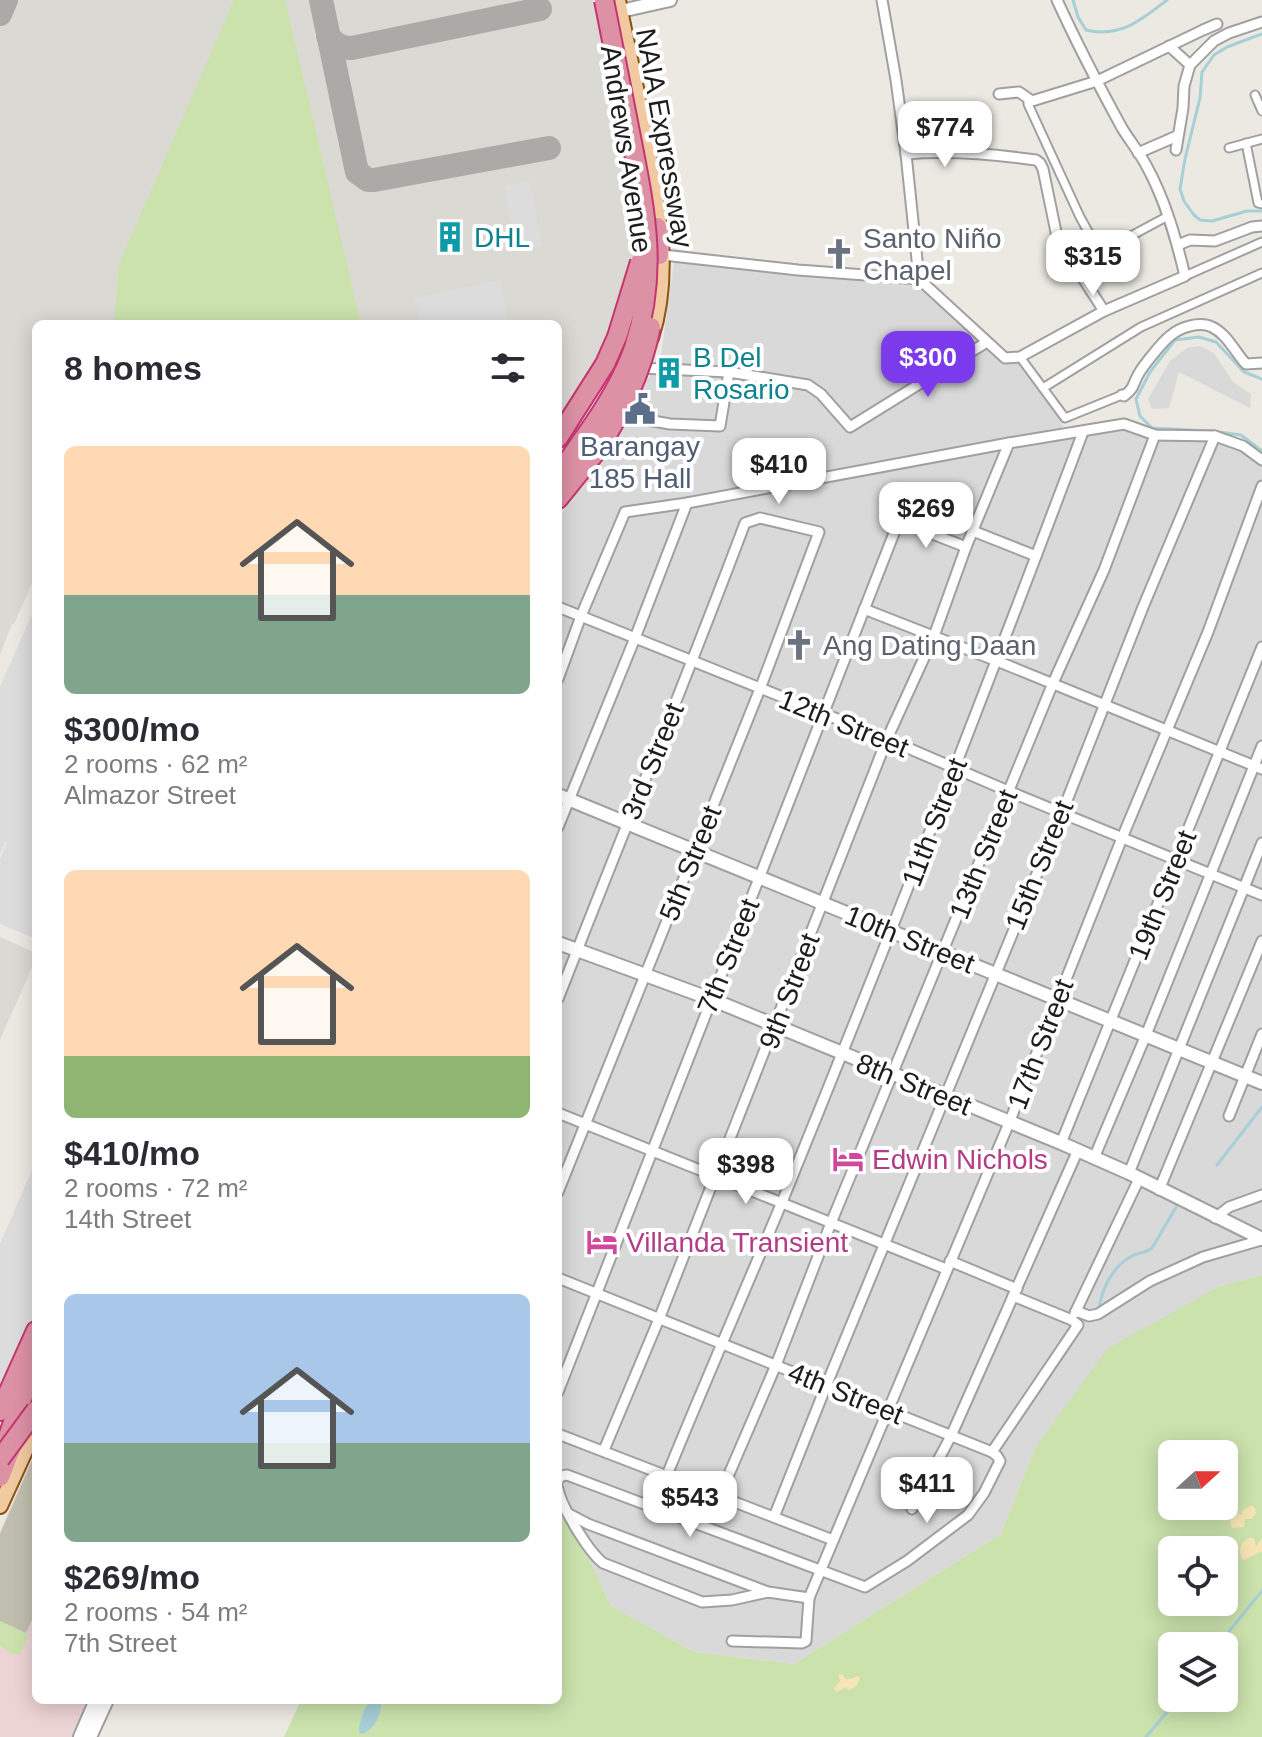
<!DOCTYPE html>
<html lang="en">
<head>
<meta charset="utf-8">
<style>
  body { margin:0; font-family:Helvetica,sans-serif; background:#f7f7f7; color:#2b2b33; height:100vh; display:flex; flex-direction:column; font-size:30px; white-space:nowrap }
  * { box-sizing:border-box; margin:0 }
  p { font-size:26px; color:#7c7c81 }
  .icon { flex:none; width:44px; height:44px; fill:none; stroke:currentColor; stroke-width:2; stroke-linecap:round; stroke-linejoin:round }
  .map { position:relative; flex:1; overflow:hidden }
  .details { position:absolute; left:32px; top:320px; width:530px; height:1384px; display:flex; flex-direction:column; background:#fff; border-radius:12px; box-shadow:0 4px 20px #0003 }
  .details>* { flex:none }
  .needle { width:52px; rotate:69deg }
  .controls { position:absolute; left:1158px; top:1440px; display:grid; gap:16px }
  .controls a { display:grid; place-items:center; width:80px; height:80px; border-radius:12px; background:#fff; box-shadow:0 4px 20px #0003; font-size:40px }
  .price { position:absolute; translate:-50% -68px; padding:0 18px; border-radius:16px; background:#fff; color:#222; font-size:26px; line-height:52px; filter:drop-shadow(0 2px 4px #0008) }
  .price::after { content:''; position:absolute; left:50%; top:48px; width:24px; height:18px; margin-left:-12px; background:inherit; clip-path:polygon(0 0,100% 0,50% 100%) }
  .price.active { background:#7c3aed; color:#fff }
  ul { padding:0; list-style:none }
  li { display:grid; align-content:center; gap:16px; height:424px; padding:0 32px }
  li span { display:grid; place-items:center; height:248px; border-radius:12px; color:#555 }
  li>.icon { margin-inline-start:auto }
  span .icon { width:144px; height:144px; fill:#fffc; stroke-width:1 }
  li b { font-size:34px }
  h2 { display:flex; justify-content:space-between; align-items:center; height:96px; padding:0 32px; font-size:34px }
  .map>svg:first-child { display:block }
</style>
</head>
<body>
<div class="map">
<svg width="1262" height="1737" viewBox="0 0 1262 1737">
  <rect width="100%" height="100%" fill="#ece9e3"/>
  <!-- residential -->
  <g fill="#dad9d9">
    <path d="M674,262L917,285L975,337L1004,360H1021L1063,419L1062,433L1126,421L1153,431L1213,429L1243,442L1262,454V1275L1218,1287L1035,1448L1001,1534L794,1664L694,1652L611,1606L558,1494V519L615,439L661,355Z"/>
    <path d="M1200,346L1214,353L1233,382L1251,394L1250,408L1179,372L1169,408L1152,409L1148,399L1170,361L1187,348Z"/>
  </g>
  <!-- commercial -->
  <path fill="#ecd3d4" d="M36,1448V1700H113L98,1737H0V1532Z"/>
  <!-- airport -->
  <g fill="#dbd9d4">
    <path d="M0,0H593L617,102L627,161L635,221V247L631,276L622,317L558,442V324H36V574L14,624H12L0,655Z"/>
    <path d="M0,937L36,953V958L0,1040Z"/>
  </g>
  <!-- construction -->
  <path fill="#c0bfaf" d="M35,1454L36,1611L26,1633L0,1621V1534Z"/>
  <!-- grass -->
  <g fill="#cbe2ad" fill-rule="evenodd">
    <path d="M234,0H285L361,324H114L119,264Z"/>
    <path d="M1262,1275V1737H284L301,1700H558V1494L611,1606L694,1652L794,1664L1001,1534L1035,1448L1108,1348L1218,1287ZM1172,1454H1224V1506H1172ZM1172,1550H1224V1602H1172ZM1172,1646H1224V1698H1172Z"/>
    <path d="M0,1621L29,1635L20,1654H12L0,1645Z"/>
  </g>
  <!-- sand -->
  <g fill="#f7e5b6">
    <path d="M1252,1505L1255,1508L1256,1513L1251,1519H1245L1244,1527L1232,1528L1230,1524L1233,1513L1236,1512L1241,1515L1243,1510Z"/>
    <path d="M1249,1538H1254L1256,1547L1262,1538V1551L1244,1560L1241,1558C1239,1549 1240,1542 1249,1538Z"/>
    <path d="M842,1674L846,1679H851L857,1676L860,1678C858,1685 855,1688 848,1690L846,1687L837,1692L834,1689L840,1681L838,1675Z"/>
  </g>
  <!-- parking -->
  <g fill="#dcdcdc">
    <path d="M530,181L542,245L518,250L504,186Z"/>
    <path d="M500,280L509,324H420L414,298Z"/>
    <path d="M36,605V939L0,924V859L7,842H5L0,854V687Z"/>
    <path d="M36,1161V1315L0,1389V1244Z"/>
  </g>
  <!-- water -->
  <path fill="#a7cfd6" d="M371,1700H380C384,1712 374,1730 362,1734L359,1732C359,1721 364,1708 371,1700Z"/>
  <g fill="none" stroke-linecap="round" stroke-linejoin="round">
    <!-- stream -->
    <g stroke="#a7cfd6" stroke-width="3">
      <path d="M1073,0L1078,17L1086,30C1121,38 1141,20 1167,0"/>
      <path d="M1262,34L1227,47L1214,55L1202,72L1200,98L1185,159L1180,189L1184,201L1194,215L1200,220L1212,221L1247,211H1262"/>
      <path d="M1262,379L1244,372L1216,342L1199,337L1175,340L1150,372L1136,399L1140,416L1152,428L1211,431L1241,435L1262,451"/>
      <path d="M1217,1165L1262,1107"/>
      <path d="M1099,1309C1102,1288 1113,1265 1134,1255C1141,1252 1146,1253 1152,1248L1178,1204"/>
      <path d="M1217,1646L1262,1591"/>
      <path d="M1146,1737L1179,1698"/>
    </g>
    <!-- taxiway -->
    <g stroke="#abaaa6" stroke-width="24">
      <path d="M321,0L357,172L368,180H374L549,148"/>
      <path d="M0,14L6,0"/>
      <path d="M328,36C335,44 341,48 352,48L540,9"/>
    </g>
    <defs>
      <g id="pedestrian">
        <path d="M1255,95L1262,111"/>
        <path d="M1028,99V104L1080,217L1100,253"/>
        <path d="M1246,143L1258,203L1262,204"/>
        <path d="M1229,148L1262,139"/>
        <path d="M1075,266L1168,216"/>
        <path d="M1185,276L1262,242"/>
        <path d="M1020,357L1065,418L1122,395"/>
        <path d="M1043,388L1141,327L1262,273"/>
      </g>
      <g id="minor">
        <path d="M882,0L896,80L906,154L919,279"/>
        <path d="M1169,46L1190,65"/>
        <path d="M999,94L1019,92L1032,101L1097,81L1203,30L1217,24"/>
        <path d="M1176,150L1183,108L1184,86L1190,65L1214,41L1229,33L1262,22"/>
        <path d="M1138,153L1177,136"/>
        <path d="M906,154C950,150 993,154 1036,160L1040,163L1043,169L1057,237L1071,262"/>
        <path d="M1178,245L1190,240L1215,241L1252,227L1262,226"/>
        <path d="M663,255L798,270L919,279L1005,358L1020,357L1104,311L1185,276C1176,238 1165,199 1146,165C1139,152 1130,141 1122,128C1099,86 1077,44 1057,0"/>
        <path d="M1075,266L1104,311"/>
        <path d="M640,368L729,372L808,385L821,394L850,427L987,342"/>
        <path d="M1122,395L1124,396C1135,387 1132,386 1138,375C1142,367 1163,341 1170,336C1180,327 1200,321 1212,327C1227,334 1235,352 1246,364L1262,363"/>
        <path d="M619,415L670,424L720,426L729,372"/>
        <path d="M899,521L966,547"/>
        <path d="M973,531L1036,556"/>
        <path d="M558,607L887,739L1008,791L1262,895"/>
        <path d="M864,609L997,661L1262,769"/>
        <path d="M558,679L581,616L625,512L687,503L1009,443L1124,424L1155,435L1215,436L1243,446L1262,460"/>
        <path d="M558,827L635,638L687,503"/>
        <path d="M558,999C620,840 685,683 745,523L760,518L819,532L760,689L558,1192"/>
        <path d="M558,1113L946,1269"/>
        <path d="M1229,1116L1262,1034"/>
        <path d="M1061,1143L1262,647"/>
        <path d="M1094,1158L1146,1035L1262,746"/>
        <path d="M1129,1173L1262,843"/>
        <path d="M1159,1190L1262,941"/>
        <path d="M1215,1218L1229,1207L1262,1195"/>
        <path d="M950,1261L1017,1289"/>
        <path d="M558,1278L992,1452L997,1456L1000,1461L984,1493L968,1515L907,1561L865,1587L567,1475L561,1476L558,1480"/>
        <path d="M1076,1311L1089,1316L1098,1314L1150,1281L1203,1257L1261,1240"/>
        <path d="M1075,1313L1139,1179"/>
        <path d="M558,1392L907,500"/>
        <path d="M558,1434L833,1540"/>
        <path d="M604,1450L659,1319L887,739L934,636L966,547L1009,443"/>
        <path d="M992,1452L1078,1325L1072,1320L1013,1296"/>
        <path d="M667,1475C704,1384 744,1293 782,1202C886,947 986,690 1083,432"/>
        <path d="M558,1489C562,1508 588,1551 603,1563L702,1602L732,1600L768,1592"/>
        <path d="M720,1495L776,1365L831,1223L1053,683L1104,570L1155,435"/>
        <path d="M912,1509L951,1436L1078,1150"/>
        <path d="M569,1514L588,1524L768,1592L809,1598"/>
        <path d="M774,1517L826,1386L1062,813L1143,607L1215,436"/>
        <path d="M732,1641L802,1643L806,1641L809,1598L1009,1123L1122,838L1208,632L1262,486"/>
      </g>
      <g id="tertiary">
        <path d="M621,11L670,0"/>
        <path d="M558,795L1262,1083"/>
        <path d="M558,943L711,999L1061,1143L1129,1173L1262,1239"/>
        <path d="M80,1737L96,1700"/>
        <path d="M90,1737L107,1700"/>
      </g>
      <g id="primary">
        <path d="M618,0C628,50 639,100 648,150C659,213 671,276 651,338"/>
        <path d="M0,1506L36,1427"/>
      </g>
      <g id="motorway">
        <path d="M657,227L659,255"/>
        <path d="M558,438L605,364L617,337"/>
        <path d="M558,475L584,438"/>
        <path d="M558,499L599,448"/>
        <path d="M0,1411L36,1331"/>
        <path d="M3,1451L19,1405L36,1367"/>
        <path d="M0,1477L12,1446"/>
      </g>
    </defs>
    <!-- pedestrian casing -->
    <use href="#pedestrian" stroke="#a0a0a0" stroke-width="11"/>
    <!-- minor casing -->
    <use href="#minor" stroke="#a0a0a0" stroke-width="13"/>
    <!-- tertiary casing -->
    <use href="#tertiary" stroke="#a0a0a0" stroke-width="16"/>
    <!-- primary casing -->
    <use href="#primary" stroke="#86560e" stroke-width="18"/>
    <!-- motorway casing -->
    <use href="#motorway" stroke="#c63571" stroke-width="22"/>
    <!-- pedestrian -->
    <use href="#pedestrian" stroke="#fff" stroke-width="7"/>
    <!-- minor -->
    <use href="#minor" stroke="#fff" stroke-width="9"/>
    <!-- tertiary -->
    <use href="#tertiary" stroke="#fff" stroke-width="12"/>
    <!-- primary -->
    <use href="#primary" stroke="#f2caa2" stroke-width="14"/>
    <!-- motorway -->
    <use href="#motorway" stroke="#dd91a5" stroke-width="18"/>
    <defs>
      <g id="motorway-bridge">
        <path d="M617,337L640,262"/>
        <path d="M584,438C604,410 623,380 634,348C659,270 645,209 630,132C621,88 613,44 604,0"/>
        <path d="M599,448C624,408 641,374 651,327"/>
        <path d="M0,1459L36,1410"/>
      </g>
    </defs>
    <!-- motorway-bridge casing -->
    <use href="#motorway-bridge" stroke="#c63571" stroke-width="22" stroke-linecap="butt"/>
    <!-- motorway-bridge -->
    <use href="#motorway-bridge" stroke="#dd91a5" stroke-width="18"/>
  </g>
  <!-- icons -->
  <defs>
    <symbol id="building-bare" viewBox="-9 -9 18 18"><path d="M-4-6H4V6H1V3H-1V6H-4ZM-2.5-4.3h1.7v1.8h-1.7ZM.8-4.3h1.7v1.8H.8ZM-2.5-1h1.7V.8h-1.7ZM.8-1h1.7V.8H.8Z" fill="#0f9aa8" stroke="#fff" stroke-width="2.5" paint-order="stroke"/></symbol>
    <symbol id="church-bare" viewBox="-9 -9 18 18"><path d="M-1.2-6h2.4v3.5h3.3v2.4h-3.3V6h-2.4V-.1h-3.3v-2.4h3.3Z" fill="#6b7280" stroke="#fff" stroke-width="2.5" paint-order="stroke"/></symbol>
    <symbol id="civic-bare" viewBox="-9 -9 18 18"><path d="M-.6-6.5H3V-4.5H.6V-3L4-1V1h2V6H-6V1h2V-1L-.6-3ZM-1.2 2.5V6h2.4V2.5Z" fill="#5c6f8a" stroke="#fff" stroke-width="2.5" paint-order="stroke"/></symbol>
    <symbol id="hotel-bare" viewBox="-9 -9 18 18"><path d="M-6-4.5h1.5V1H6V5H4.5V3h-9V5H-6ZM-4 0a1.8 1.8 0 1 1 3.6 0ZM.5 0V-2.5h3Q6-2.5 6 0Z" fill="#d1479c" stroke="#fff" stroke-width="2.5" paint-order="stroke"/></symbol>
  </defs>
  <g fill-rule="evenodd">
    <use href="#building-bare" x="428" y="215" width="44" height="44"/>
    <use href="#church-bare" x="817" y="232" width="44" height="44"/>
    <use href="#building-bare" x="647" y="351" width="44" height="44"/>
    <use href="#civic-bare" x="618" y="387" width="44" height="44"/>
    <use href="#church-bare" x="777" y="623" width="44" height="44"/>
    <use href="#hotel-bare" x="826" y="1137" width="44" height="44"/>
    <use href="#hotel-bare" x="580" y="1220" width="44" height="44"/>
  </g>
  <g text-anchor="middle" stroke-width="8" stroke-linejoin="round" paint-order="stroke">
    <!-- street labels -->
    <g font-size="28" fill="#1c1c1c" stroke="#fff">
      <text transform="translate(665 138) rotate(80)" y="10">NAIA Expressway</text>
      <text transform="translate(627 149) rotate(81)" y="10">Andrews Avenue</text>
      <text transform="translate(844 723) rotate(22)" y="10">12th Street</text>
      <text transform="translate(652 761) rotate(-68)" y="10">3rd Street</text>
      <text transform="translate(934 822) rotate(-69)" y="10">11th Street</text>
      <text transform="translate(983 854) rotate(-68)" y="10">13th Street</text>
      <text transform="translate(690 863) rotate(-68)" y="10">5th Street</text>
      <text transform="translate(1039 865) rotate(-68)" y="10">15th Street</text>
      <text transform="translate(1162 895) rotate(-68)" y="10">19th Street</text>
      <text transform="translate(910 939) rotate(22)" y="10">10th Street</text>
      <text transform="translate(728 956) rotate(-68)" y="10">7th Street</text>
      <text transform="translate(789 991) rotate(-69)" y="10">9th Street</text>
      <text transform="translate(1040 1044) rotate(-69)" y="10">17th Street</text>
      <text transform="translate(914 1084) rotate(22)" y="10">8th Street</text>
      <text transform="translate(846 1393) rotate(22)" y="10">4th Street</text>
    </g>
    <!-- culture labels -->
    <g font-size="28" fill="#0d838f" stroke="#fff" text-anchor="start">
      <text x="474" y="247">DHL</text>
      <text x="693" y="367">B Del<tspan x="693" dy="32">Rosario</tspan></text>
    </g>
    <!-- worship labels -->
    <g font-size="28" fill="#5b616d" stroke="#fff" text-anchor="start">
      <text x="863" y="248">Santo Niño<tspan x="863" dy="32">Chapel</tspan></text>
      <text x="823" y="655">Ang Dating Daan</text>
    </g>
    <!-- service labels -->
    <g font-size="28" fill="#4e5e75" stroke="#fff">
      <text x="640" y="456">Barangay<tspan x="640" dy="32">185 Hall</tspan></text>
    </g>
    <!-- hotel labels -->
    <g font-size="28" fill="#b23c85" stroke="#fff" text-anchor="start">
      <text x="872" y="1169">Edwin Nichols</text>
      <text x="626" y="1252">Villanda Transient</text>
    </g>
  </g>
</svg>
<div class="controls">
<a><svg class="needle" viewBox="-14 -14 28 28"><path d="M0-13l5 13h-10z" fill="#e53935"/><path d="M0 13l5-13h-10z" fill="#7c7c81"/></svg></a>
<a><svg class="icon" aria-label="locate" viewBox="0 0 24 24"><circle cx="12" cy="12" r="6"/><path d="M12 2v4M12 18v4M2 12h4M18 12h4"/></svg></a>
<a><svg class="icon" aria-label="layers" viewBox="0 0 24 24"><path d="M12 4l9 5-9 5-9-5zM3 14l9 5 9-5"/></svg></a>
</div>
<b class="price" style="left:945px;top:169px">$774</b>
<b class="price" style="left:1093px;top:298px">$315</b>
<b class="price active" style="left:928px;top:399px">$300</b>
<b class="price" style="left:779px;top:506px">$410</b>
<b class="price" style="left:926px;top:550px">$269</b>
<b class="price" style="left:746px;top:1206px">$398</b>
<b class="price" style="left:927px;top:1525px">$411</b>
<b class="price" style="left:690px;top:1539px">$543</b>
<section class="details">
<h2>8 homes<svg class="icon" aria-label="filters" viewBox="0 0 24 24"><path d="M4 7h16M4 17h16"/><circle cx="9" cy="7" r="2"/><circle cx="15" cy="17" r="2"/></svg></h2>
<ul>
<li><span style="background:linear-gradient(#ffd9b3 60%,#7fa58c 0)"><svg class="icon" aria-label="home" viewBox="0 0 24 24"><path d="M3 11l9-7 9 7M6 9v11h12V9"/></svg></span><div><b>$300/mo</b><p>2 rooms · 62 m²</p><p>Almazor Street</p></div></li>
<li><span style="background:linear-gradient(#ffd9b3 75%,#8fb573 0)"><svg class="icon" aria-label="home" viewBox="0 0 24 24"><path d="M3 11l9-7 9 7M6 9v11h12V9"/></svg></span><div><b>$410/mo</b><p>2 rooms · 72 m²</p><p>14th Street</p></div></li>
<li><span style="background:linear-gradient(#a9c7e8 60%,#7fa58c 0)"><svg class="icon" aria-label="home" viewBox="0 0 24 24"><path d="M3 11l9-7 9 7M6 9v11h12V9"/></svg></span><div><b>$269/mo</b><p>2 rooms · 54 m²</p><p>7th Street</p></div></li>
</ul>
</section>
</div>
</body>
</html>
